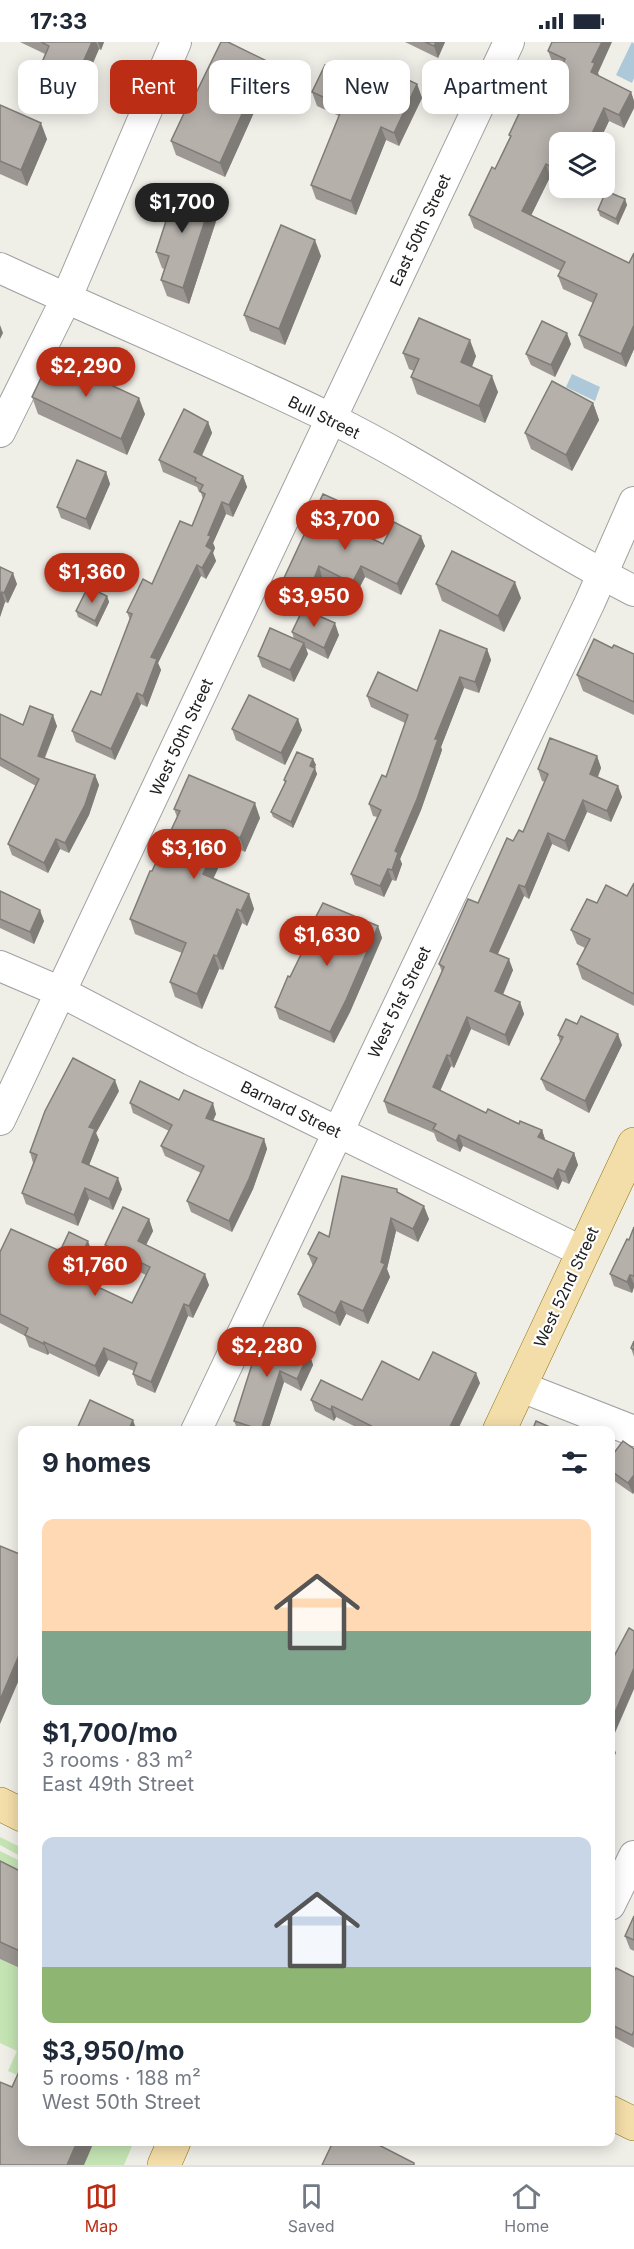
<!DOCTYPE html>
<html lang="en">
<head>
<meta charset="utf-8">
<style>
  body { margin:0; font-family:Inter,sans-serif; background:#f6f6f7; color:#1f2937; height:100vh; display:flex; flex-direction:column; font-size:22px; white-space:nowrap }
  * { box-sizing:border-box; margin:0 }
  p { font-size:20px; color:#747a83 }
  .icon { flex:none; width:33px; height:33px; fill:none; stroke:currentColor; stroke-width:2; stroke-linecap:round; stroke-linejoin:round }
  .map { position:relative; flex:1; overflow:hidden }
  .side { position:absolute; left:18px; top:1384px; width:597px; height:720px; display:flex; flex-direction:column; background:#fff; border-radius:12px; box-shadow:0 3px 15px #0003 }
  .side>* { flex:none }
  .banner { position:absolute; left:18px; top:18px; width:598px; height:54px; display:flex; gap:12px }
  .buttons { position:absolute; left:549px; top:90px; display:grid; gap:12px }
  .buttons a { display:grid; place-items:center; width:66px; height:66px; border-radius:12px; background:#fff; box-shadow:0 3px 15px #0003; font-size:30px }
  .price { position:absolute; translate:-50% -51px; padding:0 14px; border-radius:21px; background:#bb2d15; color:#fff; font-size:20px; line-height:39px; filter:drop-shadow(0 2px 3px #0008) }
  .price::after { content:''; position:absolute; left:50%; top:36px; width:18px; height:14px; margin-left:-9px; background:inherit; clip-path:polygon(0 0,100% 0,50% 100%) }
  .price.active { background:#222; color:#fff }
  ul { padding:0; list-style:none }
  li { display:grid; align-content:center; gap:12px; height:318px; padding:0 24px }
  li span { display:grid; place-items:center; height:186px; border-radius:12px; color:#555 }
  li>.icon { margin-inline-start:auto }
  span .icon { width:108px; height:108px; fill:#fffc; stroke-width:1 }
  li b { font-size:26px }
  h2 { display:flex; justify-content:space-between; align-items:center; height:72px; padding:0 24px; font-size:26px }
  .chip { padding:0 21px; border-radius:12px; background:#fff; box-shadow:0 3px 15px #0003; font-size:21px; line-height:54px }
  .chip.active { background:#bb2d15; color:#fff }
  .status { display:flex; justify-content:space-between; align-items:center; height:42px; padding:0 30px; background:#fff; direction:ltr }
  .status svg { height:16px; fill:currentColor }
  .tab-bar { display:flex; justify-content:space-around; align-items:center; height:84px; border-top:2px solid #e0e1e3; background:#fff; font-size:16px; color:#747a83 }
  .tab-bar a { display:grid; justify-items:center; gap:3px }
  .tab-bar .active { color:#bb2d15 }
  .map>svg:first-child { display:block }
</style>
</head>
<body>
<div class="status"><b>17:33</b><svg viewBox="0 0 49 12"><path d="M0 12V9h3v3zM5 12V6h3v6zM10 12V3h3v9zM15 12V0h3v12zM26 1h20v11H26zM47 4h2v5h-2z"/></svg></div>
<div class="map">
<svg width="634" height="2123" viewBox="0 0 634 2123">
  <rect width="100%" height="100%" fill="#efeee7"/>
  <!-- grass -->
  <g fill="#c4e4b3">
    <path d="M0,1795L22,1806V1815L0,1803Z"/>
    <path d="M0,1809L22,1820V1847L0,1836Z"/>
    <path d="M0,1917L22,1927V2035L8,2029L17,2009L0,2001Z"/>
    <path d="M94,2100H125L132,2104L124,2123H83Z"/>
  </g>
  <!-- water -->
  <g fill="#adc8d8">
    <path d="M632,0L634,2V36L632,41L616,33Z"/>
    <path d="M572,332L600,345L595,359L566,345Z"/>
  </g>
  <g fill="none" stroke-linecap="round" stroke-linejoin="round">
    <defs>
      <g id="minor">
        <path d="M0,226C110,277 222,323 330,376C435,428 531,496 634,549"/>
        <path d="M0,390L66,257L176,0"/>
        <path d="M0,924L61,950L191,1018L583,1210"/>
        <path d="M0,1078L509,0"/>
        <path d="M519,1344L634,1389"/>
        <path d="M196,1389L590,560L634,460"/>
        <path d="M610,1863L634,1814"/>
      </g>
      <g id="major">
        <path d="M499,1389L634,1102"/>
        <path d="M0,1762L22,1773"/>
        <path d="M610,2070L634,2082"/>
        <path d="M164,2123L174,2100"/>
      </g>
    </defs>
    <!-- minor casing -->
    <use href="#minor" stroke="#a1a1a1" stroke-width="32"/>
    <!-- major casing -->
    <use href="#major" stroke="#8c7510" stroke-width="34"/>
    <!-- minor -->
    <use href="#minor" stroke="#fff" stroke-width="30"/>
    <!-- major -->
    <use href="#major" stroke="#f3dda9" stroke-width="33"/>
  </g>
  <!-- wall -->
  <g fill="#9c9792">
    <path d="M20,0H104L101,8L99,7L73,67L38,52L34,39L45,12Z"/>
    <path d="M405,0H445L438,16Z"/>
    <path d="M548,9L598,31L599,34L631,50L634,59V66L624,86L609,79L599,100H560V140L550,135L531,173L629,221L634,211V307L626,325L584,306L579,293L593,261L563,247L558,234L561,229L474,186L469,173L495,127L510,95L509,93L526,65L552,49L561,26L553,22Z"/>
    <path d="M281,26L303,29L308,42L295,71L261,55L225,135L176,113L171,99L196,51Z"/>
    <path d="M375,42H417L422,56L399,104L386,98L356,173L316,157L311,143L339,74L317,64L312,50Z"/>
    <path d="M0,63L47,97L27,144L0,132Z"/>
    <path d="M572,146H597L592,155Z"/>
    <path d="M625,157L627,163L618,183L600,174L598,168Z"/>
    <path d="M218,173L189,262L167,254L161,238L164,227L162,226L156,210Z"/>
    <path d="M321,214L285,303L250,289L244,273Z"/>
    <path d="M571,302L555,335L531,323L526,312Z"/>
    <path d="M403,311L476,314L472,325L498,350L485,381L417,352L411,335L414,329L409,327Z"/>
    <path d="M32,355L145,372L127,413L38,372Z"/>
    <path d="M593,361L599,378L572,429L531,407L525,391Z"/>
    <path d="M208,380L212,391L202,414L243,434L247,445L233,475L226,472L213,501L215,506L213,511L216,519L206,537L201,534L158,621L161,628L147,665L141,662L115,718L76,700L72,689L101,653L130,578L127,570L152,542L192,484L203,457L201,451L199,450L197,445L163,430L159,418Z"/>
    <path d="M106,430L110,442L90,488L61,476L57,465Z"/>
    <path d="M354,474L348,486L383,502L425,504L401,553L365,535L356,552L322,535L309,570L339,593L328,617L306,606L308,612L294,640L262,625L258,614L294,597L292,590L302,569L281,560L278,549Z"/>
    <path d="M0,525L17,542L8,561L5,560L0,575Z"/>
    <path d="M436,542L521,556L504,590L442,559Z"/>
    <path d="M107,554L109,560L97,585L78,575L76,569Z"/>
    <path d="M487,607L491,618L479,651L464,646L441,705L442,708L421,768L400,817L402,822L396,839L392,838L384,855L355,843L351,832L377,775L373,774L369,762L386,735L405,681L371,665L367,654L417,649Z"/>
    <path d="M634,612V673L583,649L577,633Z"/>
    <path d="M0,672L23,683L57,684L45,716L95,733L99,743L89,773L69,811L60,807L48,831L12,813L8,802L36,744L0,724Z"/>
    <path d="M232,687L302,688L285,723L236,698Z"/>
    <path d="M597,714L601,726L598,735L618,744L622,755L611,780L587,770L569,810L552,802L529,857L524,854L498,912L513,928L503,953L520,960L524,972L509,1004L471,987L454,1026L451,1024L440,1049L486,1071L542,1088L545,1098L574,1111L578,1123L569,1142L562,1139L558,1148L463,1104L460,1110L437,1099L434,1091L388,1071L384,1059L442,930L439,922L478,861L513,799L523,790L545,740L542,739L538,727Z"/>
    <path d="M313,717L316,723L314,726L317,732L293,786L273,775L271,770L285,741L284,738Z"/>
    <path d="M174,767L260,776L245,810L229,803L213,836L249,852L254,867L247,884L242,881L223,928L219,927L202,967L175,955L170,940L182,911L135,892L130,877L177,775Z"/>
    <path d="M634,841V964L582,937L577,922L585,906L577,902L571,888L597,861L627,854Z"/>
    <path d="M0,849L44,879L34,902L0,886Z"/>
    <path d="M378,884L382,896L350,970L334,1001L279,977L275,965L309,897L307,892Z"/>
    <path d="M577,982L622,1003L589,1071L546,1048L541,1037L560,1000L558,993Z"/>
    <path d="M119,1049L96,1091L99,1098L89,1123L122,1147L113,1168L89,1157L78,1184L26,1162L22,1151L33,1121L30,1110Z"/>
    <path d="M179,1058L216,1072L213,1078L264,1097L267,1107L253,1147L232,1190L191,1170L187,1159L201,1131L165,1114L161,1104L169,1089L133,1071L130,1061Z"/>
    <path d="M399,1152L429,1177L418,1200L396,1189L387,1227L390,1235L368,1282L346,1272L340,1284L303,1265L298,1252L313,1224L308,1212L329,1195Z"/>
    <path d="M149,1177L153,1189L146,1203L209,1243L193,1276L188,1274L155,1351L137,1343L133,1332L134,1329L108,1318L99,1335L49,1311L48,1313L29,1305L25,1294L0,1281V1210L60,1209L92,1210L80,1237L132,1261L146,1233L109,1215L105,1203Z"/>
    <path d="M634,1185V1245L632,1251L614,1244L610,1232L629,1198Z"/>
    <path d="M634,1299V1315L631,1306Z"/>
    <path d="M309,1311L313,1323L301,1349L284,1340L268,1389H238L234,1379L254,1319L253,1315Z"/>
    <path d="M419,1338L480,1341L457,1389H364L336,1375L334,1379L315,1369L311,1358H362Z"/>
    <path d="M634,1407V1450L633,1452L610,1436V1416Z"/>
    <path d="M0,1819L22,1830V1927L0,1917Z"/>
    <path d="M634,1874V1909L630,1907L625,1894Z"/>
    <path d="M610,1935H634V2006L610,1993Z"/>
  </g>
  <!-- shaded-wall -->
  <g fill="#7f7b77">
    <path d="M92,0H96L99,7L73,67L68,54Z"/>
    <path d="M98,0H104L101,8Z"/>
    <path d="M436,0H445L438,16L434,4Z"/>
    <path d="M602,0H612L598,31L599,34L591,30L592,20Z"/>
    <path d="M303,29L308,42L295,71L290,57Z"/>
    <path d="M256,41L261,55L225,135L220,121Z"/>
    <path d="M417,42L422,56L399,104L394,91Z"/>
    <path d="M631,50L634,59V66L624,86L619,73Z"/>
    <path d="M604,66L609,79L599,100H588Z"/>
    <path d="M41,81L47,97L27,144L21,128Z"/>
    <path d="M381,85L386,98L356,173L351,159Z"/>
    <path d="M546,122L550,135L527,182L522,169Z"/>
    <path d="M589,146H597L592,155Z"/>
    <path d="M212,157L218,173L189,262L183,246Z"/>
    <path d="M625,157L627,163L618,183L616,177Z"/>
    <path d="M315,198L321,214L285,303L279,287Z"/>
    <path d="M0,283L3,291L0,297Z"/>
    <path d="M634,283V307L626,325L621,312Z"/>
    <path d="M567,291L571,302L555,335L551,323Z"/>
    <path d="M470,298L476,314L467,336L461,320Z"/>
    <path d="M492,334L498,350L485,381L479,364Z"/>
    <path d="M139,356L145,372L127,413L121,397Z"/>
    <path d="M593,361L599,378L572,429L566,413Z"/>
    <path d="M208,380L212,391L198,421L194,410Z"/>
    <path d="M106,430L110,442L90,488L86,477Z"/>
    <path d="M243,434L247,445L233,475L229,463Z"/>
    <path d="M222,460L226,472L213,501L215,506L213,511L216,519L206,537L202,526L208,493Z"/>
    <path d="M350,464L354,474L345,493L341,482Z"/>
    <path d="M421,494L425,504L401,553L397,542Z"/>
    <path d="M197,523L201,534L158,621L161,628L147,665L143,654L151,615Z"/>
    <path d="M319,524L322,535L308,572L304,562Z"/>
    <path d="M361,524L365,535L356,552L352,541Z"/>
    <path d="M13,531L17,542L8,561L4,551Z"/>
    <path d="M515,540L521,556L504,590L498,574Z"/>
    <path d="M2,550L5,560L0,575V554Z"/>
    <path d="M107,554L109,560L97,585L95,579Z"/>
    <path d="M335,581L339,593L328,617L324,606Z"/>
    <path d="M304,601L308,612L294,640L290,628Z"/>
    <path d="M487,607L491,618L479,651L475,640Z"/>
    <path d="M460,635L464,646L441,705L442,708L421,768L400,817L402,822L396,839L392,828L395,809L435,697Z"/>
    <path d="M137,651L141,662L115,718L111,707Z"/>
    <path d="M53,673L57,684L41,724L38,714Z"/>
    <path d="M298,677L302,688L285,723L281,711Z"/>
    <path d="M597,714L601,726L594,743L590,732Z"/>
    <path d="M313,717L316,723L313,730L310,724Z"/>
    <path d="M315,726L317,732L293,786L291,780Z"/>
    <path d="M95,733L99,743L89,773L69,811L65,801Z"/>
    <path d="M618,744L622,755L611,780L607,769Z"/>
    <path d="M583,758L587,770L569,810L565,799Z"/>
    <path d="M255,761L260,776L245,810L240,796Z"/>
    <path d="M224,788L229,803L209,846L203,832Z"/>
    <path d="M548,791L552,802L529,857L525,845Z"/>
    <path d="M56,797L60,807L48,831L44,821Z"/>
    <path d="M388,827L392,838L384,855L380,844Z"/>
    <path d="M519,843L524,854L494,920L490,909Z"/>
    <path d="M249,852L254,867L247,884L241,869Z"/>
    <path d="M237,867L242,881L223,928L217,914Z"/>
    <path d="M40,868L44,879L34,902L30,890Z"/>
    <path d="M378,884L382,896L350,970L334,1001L330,990Z"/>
    <path d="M214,913L219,927L202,967L197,952Z"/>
    <path d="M509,917L513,928L499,961L495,949Z"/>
    <path d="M520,960L524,972L509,1004L505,993Z"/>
    <path d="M467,975L471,987L454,1026L450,1014Z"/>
    <path d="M618,992L622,1003L589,1071L585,1059Z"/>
    <path d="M447,1013L451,1024L437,1056L433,1045Z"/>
    <path d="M115,1038L119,1049L96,1091L99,1098L86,1131L82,1120L89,1085Z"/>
    <path d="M213,1061L216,1072L210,1086L206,1076Z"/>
    <path d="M542,1088L546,1100L538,1095Z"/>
    <path d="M459,1093L463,1104L460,1110L456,1099Z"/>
    <path d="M264,1097L267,1107L253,1147L232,1190L229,1179Z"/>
    <path d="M574,1111L578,1123L569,1142L565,1130Z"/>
    <path d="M558,1127L562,1139L558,1148L553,1137Z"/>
    <path d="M118,1136L122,1147L113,1168L109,1157Z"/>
    <path d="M85,1146L89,1157L78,1184L74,1173Z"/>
    <path d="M424,1164L429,1177L418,1200L413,1187Z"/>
    <path d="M391,1176L396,1189L387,1227L390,1235L368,1282L363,1269L381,1220Z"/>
    <path d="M149,1177L153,1189L142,1211L138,1199Z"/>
    <path d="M88,1199L92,1210L77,1244L72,1233Z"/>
    <path d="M205,1232L209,1243L193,1276L189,1264Z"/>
    <path d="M630,1233L634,1242V1245L632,1251L627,1240Z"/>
    <path d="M341,1259L346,1272L340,1284L335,1271Z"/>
    <path d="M184,1262L188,1274L155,1351L151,1340Z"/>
    <path d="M44,1300L49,1311L48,1313L44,1302Z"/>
    <path d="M104,1306L108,1318L99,1335L95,1324Z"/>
    <path d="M309,1311L313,1323L301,1349L297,1337Z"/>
    <path d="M280,1329L284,1340L268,1389H261Z"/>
    <path d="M476,1331L480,1341L457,1389H448Z"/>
    <path d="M332,1364L336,1375L334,1379L331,1368Z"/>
    <path d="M133,1378L137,1389H128Z"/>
    <path d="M634,1433V1450L633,1452L628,1441Z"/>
    <path d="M22,1606V1631L0,1682V1658Z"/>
    <path d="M634,1626V1647L611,1700H612L616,1711L610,1723V1682Z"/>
    <path d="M77,2100H94L84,2123H67Z"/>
  </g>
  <!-- building -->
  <g fill="#b5b0aa" stroke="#7f7b77" stroke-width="1.5">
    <path d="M41,0H92L68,54L34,39L49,4Z"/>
    <path d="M221,0H228L281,26L284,20L303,29L290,57L256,41L220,121L171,99L194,50L196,51Z"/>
    <path d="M425,0H436L434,4Z"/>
    <path d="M552,0H602L592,20L595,21L591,30L631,50L619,73L604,66L588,100H560V129L546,122L522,169L629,221L634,211V283L621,312L579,293L597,252L558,234L565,220L469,173L492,125L495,127L511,94L509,93L523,63L526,65L537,42L552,49L565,17L548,9Z"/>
    <path d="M325,23L365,42L367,38L375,42L383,26L417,42L394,91L381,85L351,159L311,143L343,64L312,50Z"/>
    <path d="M0,63L41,81L21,128L0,119Z"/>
    <path d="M177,145L212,157L183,246L161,238L169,214L156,210Z"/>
    <path d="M606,149L625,157L616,177L598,168Z"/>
    <path d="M281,183L315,198L279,287L244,273Z"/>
    <path d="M419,276L470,298L461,320L492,334L479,364L411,335L419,317L403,311Z"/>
    <path d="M542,279L567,291L551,323L526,312Z"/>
    <path d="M51,315L139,356L121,397L32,355Z"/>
    <path d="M552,339L593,361L566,413L525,391Z"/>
    <path d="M184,367L208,380L194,410L243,434L229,463L222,460L208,493L211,494L206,504L212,508L202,526L197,523L151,615L157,617L143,654L137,651L111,707L72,689L91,649L101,653L132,572L127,570L143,537L152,542L180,479L192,484L205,452L200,449L203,443L195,439L196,436L159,418Z"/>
    <path d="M77,418L106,430L86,477L57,465Z"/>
    <path d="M323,452L350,464L341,482L383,502L394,480L421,494L397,542L361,524L352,541L319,524L304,562L278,549Z"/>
    <path d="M452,509L515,540L498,574L436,542Z"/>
    <path d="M0,525L13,531L4,551L2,550L0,554Z"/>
    <path d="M88,545L107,554L95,579L76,569Z"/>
    <path d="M303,567L335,581L324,606L292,590Z"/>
    <path d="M270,586L304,601L290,628L258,614Z"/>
    <path d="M440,588L487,607L475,640L460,635L435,697H438L417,757L395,809L398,811L392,828L388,827L380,844L351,832L381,768L369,762L382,733L386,735L408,673L367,654L378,630L417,649Z"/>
    <path d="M594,597L612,606L614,603L634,612V660L577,633Z"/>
    <path d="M249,653L298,677L281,711L232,687Z"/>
    <path d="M30,664L53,673L38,714L95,733L85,763L65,801L56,797L44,821L8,802L39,737L0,716V672L23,683Z"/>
    <path d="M550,696L597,714L590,732L618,744L607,769L583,758L565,799L548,791L525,845L519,843L490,909L509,917L495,949L520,960L505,993L467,975L450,1014L447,1013L433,1045L486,1071L488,1067L519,1082L520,1079L542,1088L538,1095L574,1111L565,1130L558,1127L553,1137L459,1093L456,1099L433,1087L436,1082L384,1059L444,925L439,922L468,857L478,861L507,796L513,799L519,788L523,790L548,732L538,727Z"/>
    <path d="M297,710L313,717L310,724L315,726L291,780L271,770L286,739L284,738Z"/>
    <path d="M189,733L255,761L240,796L224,788L203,832L249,852L241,869L237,867L217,914L214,913L197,952L170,940L186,901L130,877L150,829H152L180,769L174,767Z"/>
    <path d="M634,841V952L577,922L590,897L571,888L587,857L597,861L606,843L627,854Z"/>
    <path d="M0,849L40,868L30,890L0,877Z"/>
    <path d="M323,861L378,884L346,958L330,990L275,965L288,934L290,935L310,894L307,892Z"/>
    <path d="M581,974L618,992L585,1059L541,1037L563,995L558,993L566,977L577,982Z"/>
    <path d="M73,1016L115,1038L89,1085L95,1087L82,1120L118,1136L109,1157L85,1146L74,1173L22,1151L37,1113L30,1110L45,1069Z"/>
    <path d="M140,1039L179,1058L184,1048L213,1061L206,1076L264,1097L249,1137L229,1179L187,1159L204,1124L161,1104L172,1083L130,1061Z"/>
    <path d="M342,1134L397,1147V1150L424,1164L413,1187L391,1176L381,1220L385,1222L363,1269L341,1259L335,1271L298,1252L317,1216L308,1212L319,1190L329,1195Z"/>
    <path d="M123,1165L149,1177L138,1199L205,1232L189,1264L184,1262L151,1340L133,1332L137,1321L104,1306L95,1324L44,1300V1302L25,1293L28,1286L0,1272V1210L11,1187L60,1209L69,1190L88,1199L72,1233L132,1261L150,1225L105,1203Z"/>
    <path d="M634,1185V1234L630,1233L627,1240L610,1232L627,1197L629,1198Z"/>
    <path d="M265,1290L309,1311L297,1337L280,1329L261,1388L234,1379L254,1316L253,1315Z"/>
    <path d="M634,1299V1308L631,1306Z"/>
    <path d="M433,1310L476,1331L448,1389H381L332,1364L331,1368L311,1358L321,1338L362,1358L382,1319L419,1338Z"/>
    <path d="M90,1358L133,1378L128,1389H76Z"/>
    <path d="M536,1379L559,1389H532Z"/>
    <path d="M623,1399L634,1407V1433L628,1441L610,1428V1416Z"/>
    <path d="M22,1403V1413L19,1412Z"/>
    <path d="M0,1504L22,1513V1606L0,1658Z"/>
    <path d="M629,1586L634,1589V1626L610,1682V1622Z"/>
    <path d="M0,1819L22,1830V1910L0,1900Z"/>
    <path d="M634,1874V1898L625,1894Z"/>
    <path d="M616,1926L634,1935V1989L632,1993L610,1982V1935Z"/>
    <path d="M22,2023V2100H77L67,2123H0V2040L12,2045Z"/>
    <path d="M333,2100H373L414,2121V2123H322Z"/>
  </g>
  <g text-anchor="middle" stroke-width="4.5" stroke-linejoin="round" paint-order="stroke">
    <!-- street labels -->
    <g font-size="16" fill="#202020" stroke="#fff">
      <text transform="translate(420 188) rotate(-65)" y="6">East 50th Street</text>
      <text transform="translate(324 375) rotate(26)" y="6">Bull Street</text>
      <text transform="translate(181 695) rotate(-65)" y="6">West 50th Street</text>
      <text transform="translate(399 960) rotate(-64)" y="6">West 51st Street</text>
      <text transform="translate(291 1067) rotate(26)" y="6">Barnard Street</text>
      <text transform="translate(566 1245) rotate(-65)" y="6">West 52nd Street</text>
    </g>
  </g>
</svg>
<div class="buttons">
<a><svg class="icon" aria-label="layers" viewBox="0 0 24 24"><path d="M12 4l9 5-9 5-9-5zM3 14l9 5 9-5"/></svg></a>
</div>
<b class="price active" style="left:182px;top:192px">$1,700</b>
<b class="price" style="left:86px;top:356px">$2,290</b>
<b class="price" style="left:345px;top:509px">$3,700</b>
<b class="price" style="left:92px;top:562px">$1,360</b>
<b class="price" style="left:314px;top:586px">$3,950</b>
<b class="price" style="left:194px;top:838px">$3,160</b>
<b class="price" style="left:327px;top:925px">$1,630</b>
<b class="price" style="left:95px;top:1255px">$1,760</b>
<b class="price" style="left:267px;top:1336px">$2,280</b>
<div class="banner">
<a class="chip">Buy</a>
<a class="chip active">Rent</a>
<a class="chip">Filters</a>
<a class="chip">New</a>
<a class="chip">Apartment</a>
</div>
<section class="side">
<h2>9 homes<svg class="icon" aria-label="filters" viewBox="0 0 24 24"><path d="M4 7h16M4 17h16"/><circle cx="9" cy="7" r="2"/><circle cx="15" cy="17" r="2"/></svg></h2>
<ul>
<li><span style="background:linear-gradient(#ffd9b3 60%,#7fa58c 0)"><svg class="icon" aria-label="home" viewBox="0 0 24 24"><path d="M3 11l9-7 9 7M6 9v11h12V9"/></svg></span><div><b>$1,700/mo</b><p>3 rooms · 83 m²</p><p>East 49th Street</p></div></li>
<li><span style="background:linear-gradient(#c9d6e8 70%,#8fb573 0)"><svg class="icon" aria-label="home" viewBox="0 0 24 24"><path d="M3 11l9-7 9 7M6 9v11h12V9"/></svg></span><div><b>$3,950/mo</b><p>5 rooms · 188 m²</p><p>West 50th Street</p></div></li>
</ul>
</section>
</div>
<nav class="tab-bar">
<a class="active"><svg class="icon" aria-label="map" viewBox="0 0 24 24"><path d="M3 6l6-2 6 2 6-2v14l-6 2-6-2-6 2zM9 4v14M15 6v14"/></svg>Map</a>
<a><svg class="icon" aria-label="saved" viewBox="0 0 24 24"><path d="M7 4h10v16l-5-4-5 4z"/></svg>Saved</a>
<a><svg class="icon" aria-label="home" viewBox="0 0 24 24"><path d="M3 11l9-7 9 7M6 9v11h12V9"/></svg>Home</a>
</nav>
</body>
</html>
